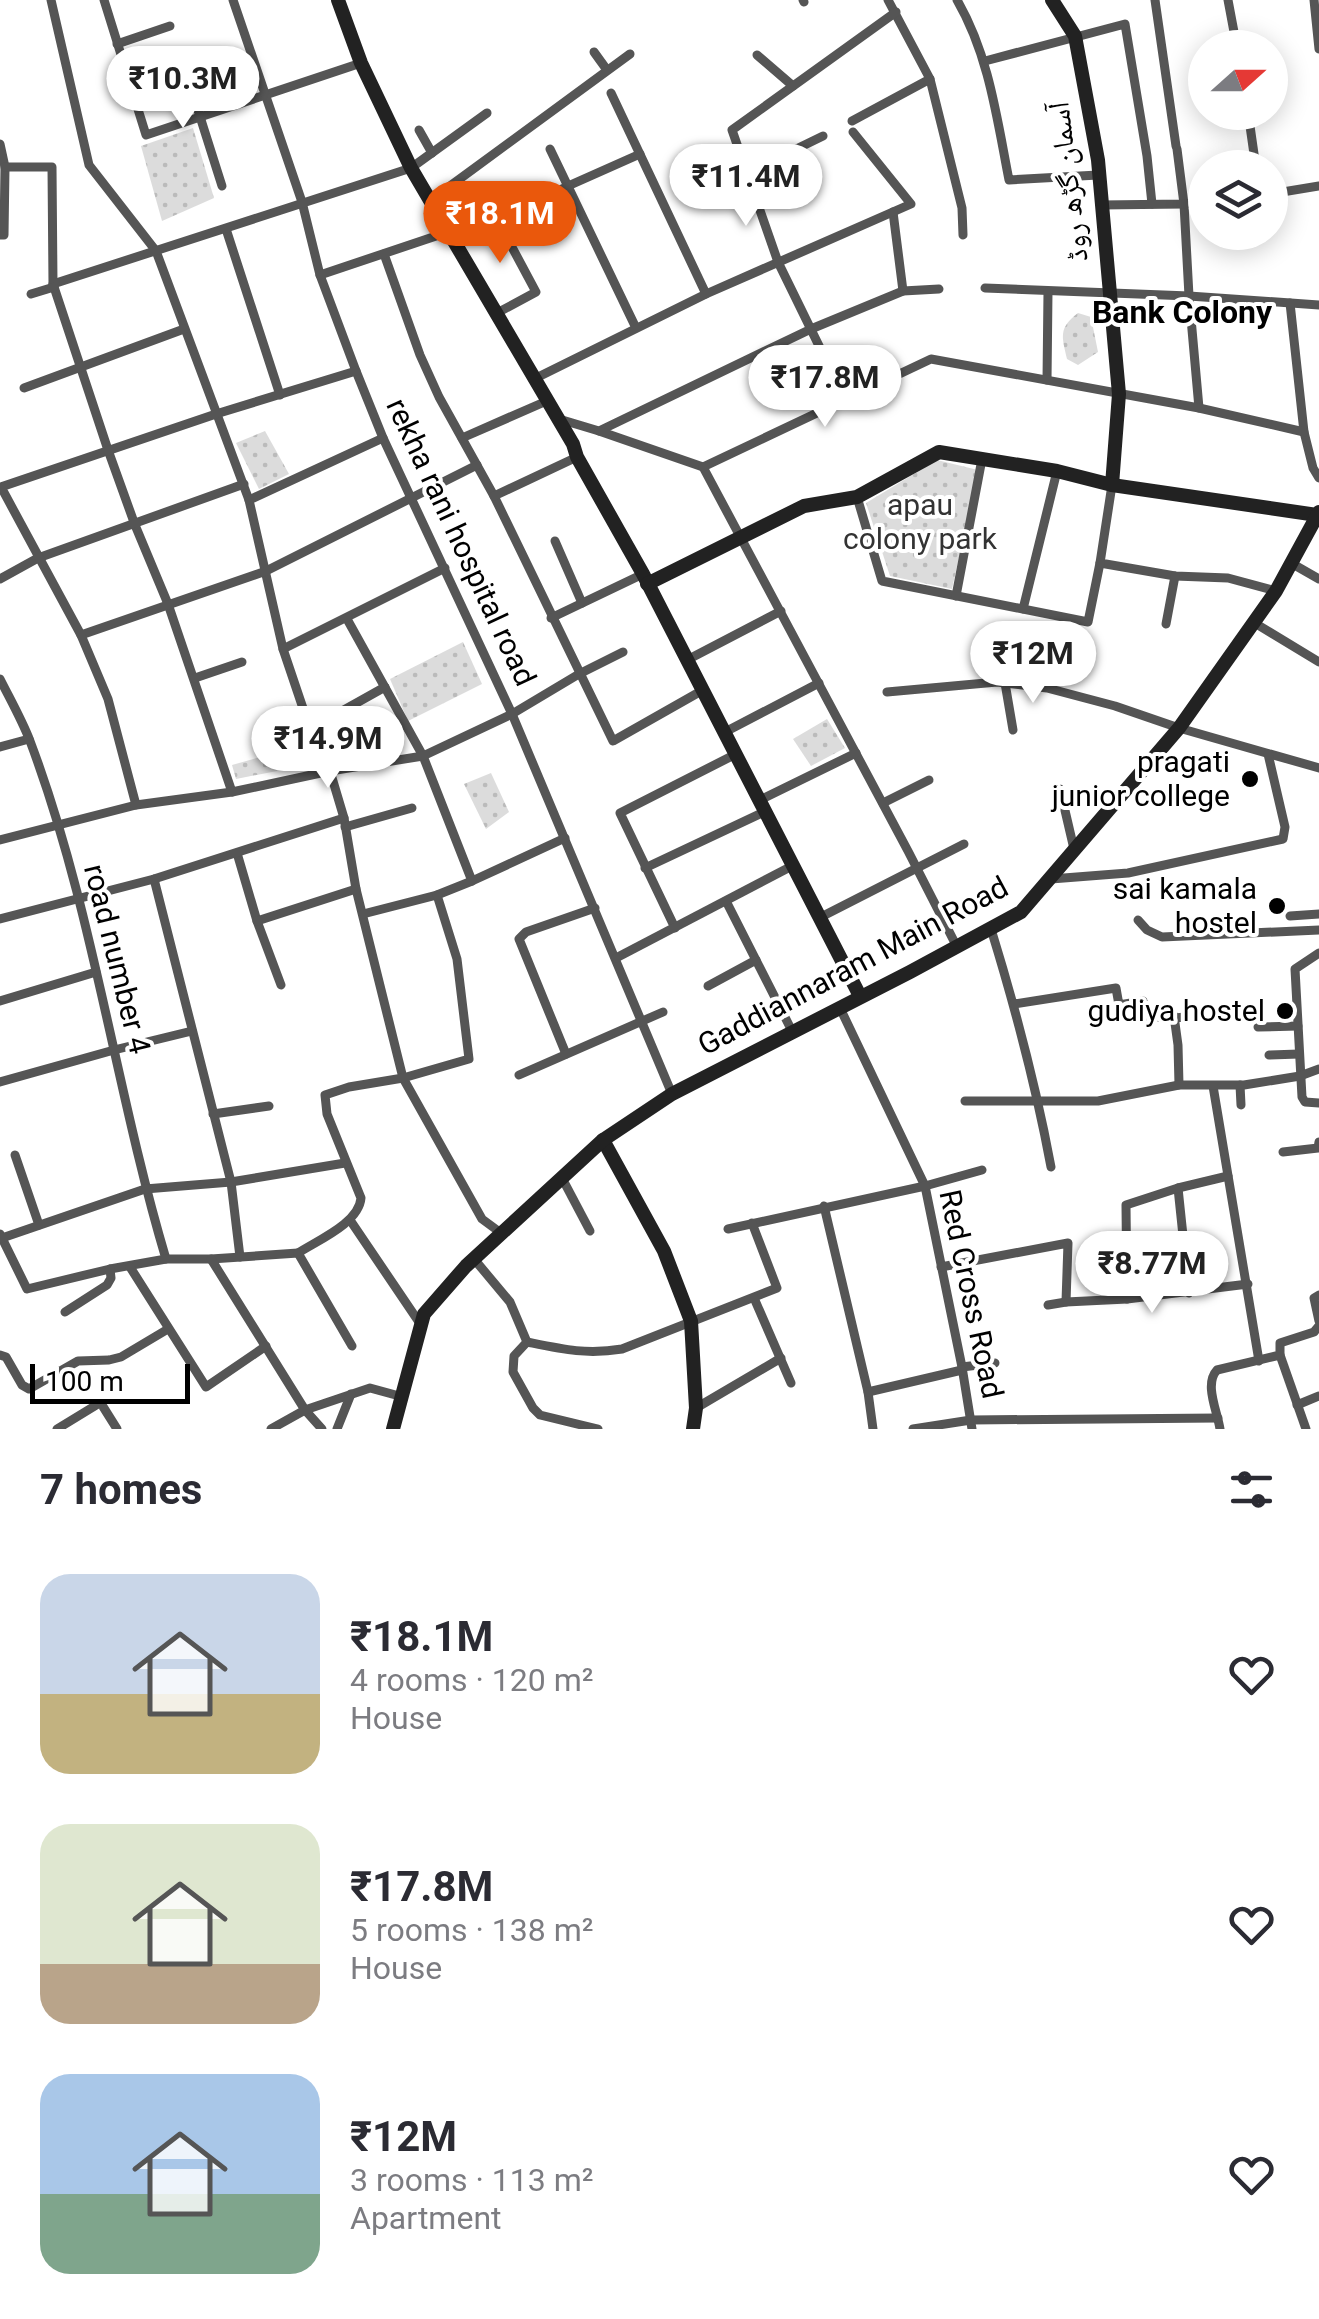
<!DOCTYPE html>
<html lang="en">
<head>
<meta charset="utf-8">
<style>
  body { margin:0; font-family:Roboto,"Noto Naskh Arabic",sans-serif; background:#f7f7f7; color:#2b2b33; height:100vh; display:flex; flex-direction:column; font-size:38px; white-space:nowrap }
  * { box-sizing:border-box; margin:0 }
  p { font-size:32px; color:#7c7c81 }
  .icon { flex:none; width:55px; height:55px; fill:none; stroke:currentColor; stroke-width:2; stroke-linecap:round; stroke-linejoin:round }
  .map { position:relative; height:1429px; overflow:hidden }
  .details { display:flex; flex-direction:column; background:#fff; flex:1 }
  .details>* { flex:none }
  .needle { width:65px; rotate:69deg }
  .tools { position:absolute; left:1188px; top:30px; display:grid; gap:20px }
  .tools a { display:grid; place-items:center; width:100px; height:100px; border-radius:50%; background:#fff; box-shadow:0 5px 25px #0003; font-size:50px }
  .scale { position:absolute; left:30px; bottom:25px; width:160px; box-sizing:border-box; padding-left:10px; border:5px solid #000; border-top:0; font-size:28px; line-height:35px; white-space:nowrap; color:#000; -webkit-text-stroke:8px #fff; paint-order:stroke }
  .price { position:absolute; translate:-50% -85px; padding:0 22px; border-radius:35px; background:#fff; color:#222; font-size:32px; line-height:65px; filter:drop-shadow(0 2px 5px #0008) }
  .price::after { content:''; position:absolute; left:50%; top:60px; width:30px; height:22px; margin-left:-15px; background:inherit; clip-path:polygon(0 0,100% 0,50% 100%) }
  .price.current { background:#ea580c; color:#fff }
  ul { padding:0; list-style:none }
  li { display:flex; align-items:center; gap:30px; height:250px; padding:0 40px }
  li span { display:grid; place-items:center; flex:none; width:280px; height:200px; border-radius:30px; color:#555 }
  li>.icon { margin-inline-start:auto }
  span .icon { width:120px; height:120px; fill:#fffc; stroke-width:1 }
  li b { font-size:42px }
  h2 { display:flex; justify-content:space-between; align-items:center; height:120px; padding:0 40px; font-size:42px }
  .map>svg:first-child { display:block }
</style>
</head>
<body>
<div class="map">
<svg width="1319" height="1429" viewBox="0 0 1319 1429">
  <defs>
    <pattern id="grass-dots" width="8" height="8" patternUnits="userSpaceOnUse" patternTransform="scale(2.5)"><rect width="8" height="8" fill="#dcdcdc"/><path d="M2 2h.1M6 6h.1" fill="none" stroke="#bbb" stroke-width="1.8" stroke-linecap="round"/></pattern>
  </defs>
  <rect width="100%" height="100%" fill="#fff"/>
  <!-- grass -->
  <g fill="url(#grass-dots)">
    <path d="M193,128L214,198L162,221L141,146Z"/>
    <path d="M1078,313L1091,317L1098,352L1078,365L1067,359C1062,337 1058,328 1078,313Z"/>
    <path d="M265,431L289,474L259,489L236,443Z"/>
    <path d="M937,460L978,470L952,589L890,576L866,503Z"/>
    <path d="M463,642L482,684L408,721L390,679Z"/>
    <path d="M827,719L845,748L811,766L793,739Z"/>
    <path d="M307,744L313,764L236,779L232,765Z"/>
    <path d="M491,773L509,812L486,829L464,784Z"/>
  </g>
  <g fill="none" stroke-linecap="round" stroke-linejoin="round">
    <!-- street -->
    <g stroke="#555" stroke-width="9">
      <path d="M51,0L89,165L156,251L249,500L283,649L310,729L330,771L344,818L356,889L403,1078L482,1219L501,1233"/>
      <path d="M104,0L146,135L361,63"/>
      <path d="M233,0L302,202L320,275L356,371L383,438L512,714L672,1094"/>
      <path d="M803,0L804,2"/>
      <path d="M888,0L930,79L962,208L963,235"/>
      <path d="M957,0C989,55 997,119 1009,180L1098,175"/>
      <path d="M1155,0L1176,146"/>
      <path d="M1228,0L1237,48"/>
      <path d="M1314,0L1319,49"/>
      <path d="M117,44L170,26"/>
      <path d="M594,52L607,70"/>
      <path d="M757,55L793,86"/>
      <path d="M985,61L1125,24L1147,156L1152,204"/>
      <path d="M183,63L222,186"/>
      <path d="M611,93L706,294"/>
      <path d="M1248,112L1256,168"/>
      <path d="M852,121L930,79"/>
      <path d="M419,130L432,153"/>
      <path d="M0,144L5,167L4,235H0"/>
      <path d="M550,149L636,328"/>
      <path d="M1177,149L1184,204L1189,296L1199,408"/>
      <path d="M5,167H52L53,284L108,450L135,525L168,604L232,792"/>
      <path d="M747,173L823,136"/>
      <path d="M1270,194L1319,186"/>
      <path d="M431,200L630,54"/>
      <path d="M1101,205L1184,204L1205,202"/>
      <path d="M893,212L903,291"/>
      <path d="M226,229L280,395"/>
      <path d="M454,243L568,186L640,154"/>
      <path d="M384,254L420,355L439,397L494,496L613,741L703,690"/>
      <path d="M320,275L448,232"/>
      <path d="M53,284L411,168L487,113"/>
      <path d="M985,288L1189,296L1319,305"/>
      <path d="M31,294L54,287"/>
      <path d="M1290,303L1304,432L1313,468L1319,478"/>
      <path d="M497,313L536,292L498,221"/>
      <path d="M536,378L706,294L911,204L853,132"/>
      <path d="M1047,380L1048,292"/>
      <path d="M24,388L184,329"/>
      <path d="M845,399L778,262L732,130L896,12"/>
      <path d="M559,419L599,431L811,329L903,291L939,289"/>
      <path d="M599,431L703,467L908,851L957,947"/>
      <path d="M462,438L549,400"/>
      <path d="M703,467L931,359L1199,408L1304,432"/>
      <path d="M1112,485L1100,563L1175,576L1228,578L1276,591"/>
      <path d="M494,496L577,457"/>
      <path d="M857,497L882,581L1088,622L1100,563"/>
      <path d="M249,500L383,438"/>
      <path d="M555,541L582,603"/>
      <path d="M1291,563L1319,579"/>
      <path d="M0,579L38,558L244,484"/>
      <path d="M956,596L982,459"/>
      <path d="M1023,609L1057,471"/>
      <path d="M551,618L643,574"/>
      <path d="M347,619L423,756L472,881L565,838"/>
      <path d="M1253,622L1319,662"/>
      <path d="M1166,624L1175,576"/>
      <path d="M81,635L266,571L477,465"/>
      <path d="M283,649L445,568"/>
      <path d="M687,660L781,611"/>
      <path d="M195,678L242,662"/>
      <path d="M0,679C10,699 22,720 30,741C93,908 115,1088 166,1259"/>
      <path d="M1005,683L1013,730"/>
      <path d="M887,692L997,682L1047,688L1115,706L1179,728L1319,768"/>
      <path d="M310,729L385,687"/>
      <path d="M725,732L819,683"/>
      <path d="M0,747L29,739"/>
      <path d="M1060,789L1074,849"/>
      <path d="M760,800L856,753"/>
      <path d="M883,803L929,780"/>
      <path d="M136,805L108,699L81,635L1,487L216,414L356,371"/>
      <path d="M345,827L412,808"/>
      <path d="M0,840L136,805L232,792L330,771L423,756L512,714L579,674L623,652"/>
      <path d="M237,853L257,921L281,985"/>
      <path d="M645,868L766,811"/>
      <path d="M154,879L231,1182L240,1257"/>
      <path d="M1051,879L1128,873L1283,839L1285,827L1268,754"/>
      <path d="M726,901L792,1031"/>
      <path d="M363,914L437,895"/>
      <path d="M1290,916L1319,914"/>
      <path d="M819,918L964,844"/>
      <path d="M0,919L154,879L344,818"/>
      <path d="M1138,920L1147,930L1162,937L1319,930"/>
      <path d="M257,921L356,889"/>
      <path d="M675,928L620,813L736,754"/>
      <path d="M991,929C1015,1007 1036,1086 1051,1167"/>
      <path d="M1319,953L1295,969L1302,1097L1305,1102L1319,1103"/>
      <path d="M616,958L792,866"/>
      <path d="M708,986L756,960"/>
      <path d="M0,1001L96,972"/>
      <path d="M1014,1004L1116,988L1119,1005L1143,1001L1146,1018L1174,1016L1178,1045L1179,1085"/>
      <path d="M840,1008L925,1186L962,1367L972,1429"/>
      <path d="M1174,1018L1197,1016"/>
      <path d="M1258,1027L1298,1026"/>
      <path d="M566,1054L519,939L526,932L595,908"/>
      <path d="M1269,1055L1299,1054"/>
      <path d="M519,1075L663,1012"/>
      <path d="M0,1082L114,1050L192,1031"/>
      <path d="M1240,1085L1241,1105"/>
      <path d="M1213,1086L1259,1361"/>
      <path d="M965,1101H1098L1179,1085H1244L1300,1076L1319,1069"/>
      <path d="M213,1114L269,1106"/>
      <path d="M1283,1152L1318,1148L1319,1142"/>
      <path d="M15,1155L39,1225"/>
      <path d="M562,1178L590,1231"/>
      <path d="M1178,1188L1189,1293"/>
      <path d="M824,1206L868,1392L873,1429"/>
      <path d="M350,1220L421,1325"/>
      <path d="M728,1229L925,1186L982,1170"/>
      <path d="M0,1234L27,1289L110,1269L166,1259H211L298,1253"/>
      <path d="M2,1238L145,1189L231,1182L345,1163"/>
      <path d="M211,1259L305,1410L322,1429"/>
      <path d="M474,1259L510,1302L527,1342C561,1349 586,1355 622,1349L777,1288L752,1223"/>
      <path d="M130,1267L206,1387L266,1346"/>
      <path d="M941,1267L1068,1243L1066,1302"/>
      <path d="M1319,1295L1314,1298L1319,1321"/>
      <path d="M754,1298L791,1383"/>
      <path d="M1127,1299L1126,1205L1178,1188L1228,1176"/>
      <path d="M1048,1305L1066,1302L1127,1299L1248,1284"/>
      <path d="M65,1312L107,1285L111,1278L110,1269"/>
      <path d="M527,1342L514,1356L513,1372L533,1408L540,1415L598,1429"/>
      <path d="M352,1346L298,1253C318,1240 359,1223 361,1198L327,1114L325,1095L349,1087L403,1078L469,1059L457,959L437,895L472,881"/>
      <path d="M0,1355L6,1357L22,1385L29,1389L78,1361L109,1360L121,1357L168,1329"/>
      <path d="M1280,1355L1306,1429"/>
      <path d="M962,1367L995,1363"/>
      <path d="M868,1392L962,1370"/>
      <path d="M1297,1405L1319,1396"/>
      <path d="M696,1408L781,1358"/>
      <path d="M57,1429L98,1404L102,1405L117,1429"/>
      <path d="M271,1429L305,1410L370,1388L403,1397"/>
      <path d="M337,1429L351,1394"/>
      <path d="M913,1429L971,1420L1218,1418"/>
      <path d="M1220,1429C1217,1410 1204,1384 1217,1370L1280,1355V1343L1314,1332L1319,1326"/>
    </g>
    <!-- secondary -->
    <g stroke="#222" stroke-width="14">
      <path d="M338,0L361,63L411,168L573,444L577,457L643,574L860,996"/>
      <path d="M1052,0L1075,36L1098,160L1119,394L1112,485"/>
      <path d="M647,584L804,506L857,497L939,452L1057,471L1112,485L1317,515"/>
      <path d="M603,1140L664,1251L691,1321L696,1408L693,1429"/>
      <path d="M393,1429L424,1314L466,1266L603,1140L672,1094L910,972L1021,912L1179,728L1276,591L1319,512"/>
    </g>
  </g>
  <!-- markers -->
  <g fill="#000" stroke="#fff" stroke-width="4">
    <circle cx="1250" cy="779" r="10"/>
    <circle cx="1277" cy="906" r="10"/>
    <circle cx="1285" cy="1011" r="10"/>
  </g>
  <g text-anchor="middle" stroke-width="8" stroke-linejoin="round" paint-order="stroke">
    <!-- street labels -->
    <g font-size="30" fill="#000" stroke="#fff">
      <text transform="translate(1068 182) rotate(-97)" y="10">آسمان گڑھ روڈ</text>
      <text transform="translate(461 542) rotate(65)" y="10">rekha rani hospital road</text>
      <text transform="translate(117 959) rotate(76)" y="10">road number 4</text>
      <text transform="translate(853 966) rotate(-28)" y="10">Gaddiannaram Main Road</text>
      <text transform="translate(971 1294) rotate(78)" y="10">Red Cross Road</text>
    </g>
    <!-- park labels -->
    <g font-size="30" fill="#333" stroke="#fff">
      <text x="920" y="515">apau<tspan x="920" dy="34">colony park</tspan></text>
    </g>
    <!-- poi labels -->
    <g font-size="30" fill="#000" stroke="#fff" text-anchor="end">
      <text x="1230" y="772">pragati<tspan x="1230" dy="34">junior college</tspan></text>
      <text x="1257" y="899">sai kamala<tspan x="1257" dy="34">hostel</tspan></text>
      <text x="1265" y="1021">gudiya hostel</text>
    </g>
    <!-- neighbourhood labels -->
    <g font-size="32" font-weight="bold" fill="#000" stroke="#fff">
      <text x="1182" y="323">Bank Colony</text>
    </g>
  </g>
</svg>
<div class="tools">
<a><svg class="needle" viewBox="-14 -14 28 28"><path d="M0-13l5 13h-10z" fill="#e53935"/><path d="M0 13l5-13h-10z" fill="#7c7c81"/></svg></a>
<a><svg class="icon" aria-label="layers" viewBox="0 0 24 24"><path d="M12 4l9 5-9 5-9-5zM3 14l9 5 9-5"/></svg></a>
</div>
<div class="scale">100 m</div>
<b class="price" style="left:183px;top:131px">₹10.3M</b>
<b class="price" style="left:746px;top:229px">₹11.4M</b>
<b class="price current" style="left:500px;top:266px">₹18.1M</b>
<b class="price" style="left:825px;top:430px">₹17.8M</b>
<b class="price" style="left:1033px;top:706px">₹12M</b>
<b class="price" style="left:328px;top:791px">₹14.9M</b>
<b class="price" style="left:1152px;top:1316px">₹8.77M</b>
</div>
<section class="details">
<h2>7 homes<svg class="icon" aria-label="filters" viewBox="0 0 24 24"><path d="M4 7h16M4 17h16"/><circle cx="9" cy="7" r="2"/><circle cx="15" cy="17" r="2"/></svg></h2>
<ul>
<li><span style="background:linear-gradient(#c9d6e8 60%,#c2b280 0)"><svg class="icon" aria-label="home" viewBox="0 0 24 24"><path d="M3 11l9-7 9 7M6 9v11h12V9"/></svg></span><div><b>₹18.1M</b><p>4 rooms · 120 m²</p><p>House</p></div><svg class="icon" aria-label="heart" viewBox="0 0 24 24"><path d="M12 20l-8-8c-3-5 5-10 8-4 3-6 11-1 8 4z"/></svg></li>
<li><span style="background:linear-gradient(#dfe7d0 70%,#b9a48a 0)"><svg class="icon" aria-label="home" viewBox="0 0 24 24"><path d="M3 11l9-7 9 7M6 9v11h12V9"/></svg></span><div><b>₹17.8M</b><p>5 rooms · 138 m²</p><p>House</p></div><svg class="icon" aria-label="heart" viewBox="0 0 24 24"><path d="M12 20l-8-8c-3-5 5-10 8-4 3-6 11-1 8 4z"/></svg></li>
<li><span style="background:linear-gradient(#a9c7e8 60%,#7fa58c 0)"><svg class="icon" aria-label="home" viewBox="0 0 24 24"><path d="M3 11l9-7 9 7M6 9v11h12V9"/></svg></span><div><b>₹12M</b><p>3 rooms · 113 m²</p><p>Apartment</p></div><svg class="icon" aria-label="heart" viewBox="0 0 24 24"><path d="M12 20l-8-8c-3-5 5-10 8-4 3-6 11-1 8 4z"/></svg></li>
</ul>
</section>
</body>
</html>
